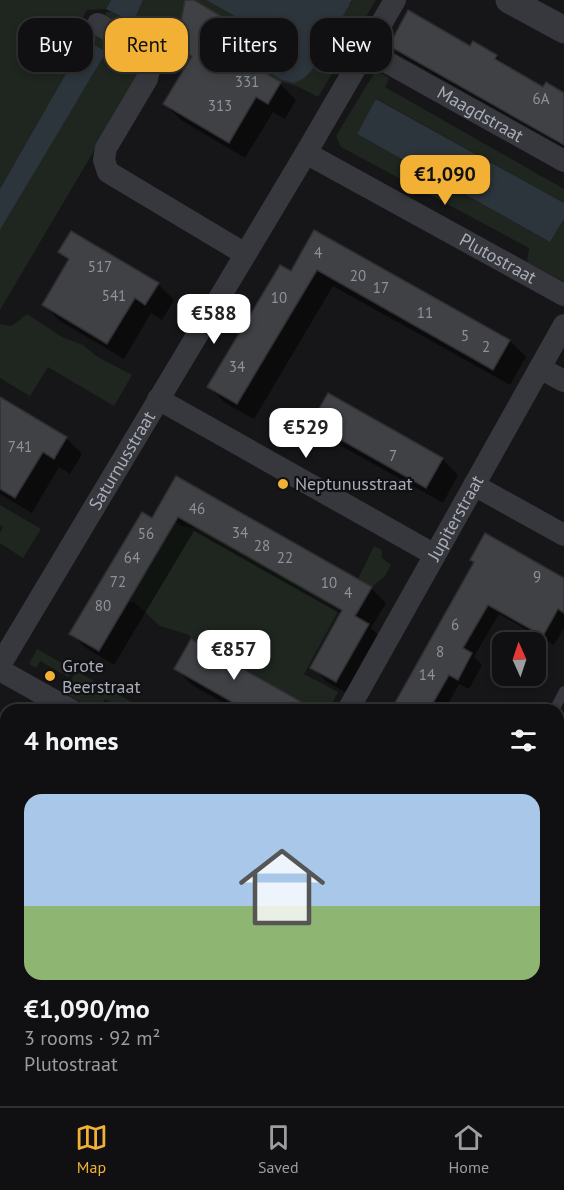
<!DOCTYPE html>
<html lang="en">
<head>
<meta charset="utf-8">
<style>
  body { margin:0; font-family:"PT Sans",sans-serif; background:#1e1e20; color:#f1f3f6; height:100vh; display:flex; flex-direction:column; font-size:22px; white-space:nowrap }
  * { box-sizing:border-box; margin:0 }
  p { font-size:20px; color:#9c9d9f }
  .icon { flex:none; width:33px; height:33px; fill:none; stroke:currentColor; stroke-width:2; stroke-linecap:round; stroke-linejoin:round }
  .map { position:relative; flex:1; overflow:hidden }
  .panel { position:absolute; left:0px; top:704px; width:564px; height:404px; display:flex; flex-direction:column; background:#101012; border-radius:18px 18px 0 0; box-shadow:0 3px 9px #0003,0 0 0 2px #303032 }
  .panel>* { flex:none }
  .banner { position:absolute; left:18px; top:18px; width:528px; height:54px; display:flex; gap:12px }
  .needle { width:39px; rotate:357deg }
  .tools { position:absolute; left:492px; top:632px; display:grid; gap:12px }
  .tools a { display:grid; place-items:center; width:54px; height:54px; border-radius:12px; background:#101012; box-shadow:0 3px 9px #0003,0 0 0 2px #303032; font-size:30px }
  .price { position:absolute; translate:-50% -51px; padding:0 14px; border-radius:12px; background:#fff; color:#222; font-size:20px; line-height:39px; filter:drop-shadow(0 2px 3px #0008) }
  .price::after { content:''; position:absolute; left:50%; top:36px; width:18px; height:14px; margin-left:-9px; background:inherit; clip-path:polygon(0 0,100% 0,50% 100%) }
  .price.on { background:#f2b134; color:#111 }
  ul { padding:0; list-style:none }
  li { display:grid; align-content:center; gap:12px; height:318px; padding:0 24px }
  li span { display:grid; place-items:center; height:186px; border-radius:18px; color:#555 }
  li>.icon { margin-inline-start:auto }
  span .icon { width:108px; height:108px; fill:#fffc; stroke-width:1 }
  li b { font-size:26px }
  h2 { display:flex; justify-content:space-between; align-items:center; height:72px; padding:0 24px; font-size:26px }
  .chip { padding:0 21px; border-radius:18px; background:#101012; box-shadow:0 3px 9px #0003,0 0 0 2px #303032; font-size:21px; line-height:54px }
  .chip.on { background:#f2b134; color:#111 }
  .tab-bar { display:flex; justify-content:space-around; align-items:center; height:84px; border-top:2px solid #303032; background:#101012; font-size:16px; color:#9c9d9f }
  .tab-bar a { display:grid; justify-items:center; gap:3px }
  .tab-bar .on { color:#f2b134 }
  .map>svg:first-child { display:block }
</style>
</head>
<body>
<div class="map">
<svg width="564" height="1106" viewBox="0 0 564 1106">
  <rect width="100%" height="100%" fill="#161618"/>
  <!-- green -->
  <g fill="#1e261f">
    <path d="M0,0H111L106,9L87,10L79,24C102,33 140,48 138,76L0,310V230L105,51L89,42H84L0,189Z"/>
    <path d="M143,0H206L245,22L229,49L351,4L352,0H376L318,97L297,86L160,50L155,52L103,19L106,12H111L128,20L136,16Z"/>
    <path d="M376,70L389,78L385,87L564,189V203L377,99L357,134L550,242L564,219V282L527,262L529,248L341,147L336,136Z"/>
    <path d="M27,314L62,337L83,345L96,356L132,375L114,406L48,367L30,396L0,378V324L12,326Z"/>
    <path d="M0,505L41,529L23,558L0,543V533L3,527L0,525Z"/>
    <path d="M171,517L181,526L194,528L196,527L340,608L304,674L338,692L329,709H303L305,703L191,639L189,635L160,626L134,602H128L171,530L165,526Z"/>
    <path d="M374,546L382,550V558L391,565L385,576L372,587L358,579Z"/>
    <path d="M37,649L72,669L68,677L40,661L36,668L29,664Z"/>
    <path d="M76,671L137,705L135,709H125L105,699L99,709H93L64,693Z"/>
    <path d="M6,821V939L0,935V831Z"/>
  </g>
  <!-- water -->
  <g fill="#2c353c">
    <path d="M111,0H143L136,16L128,20L106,9Z"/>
    <path d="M206,0H352L312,70L304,78L294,83L282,80L229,49L245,22Z"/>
    <path d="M84,42H89L105,51L103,57L0,230V189Z"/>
    <path d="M376,99L564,203V219L550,242L357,134Z"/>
  </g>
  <!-- shadow -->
  <g fill="#0007">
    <path d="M187,0H191L239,29L255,45L244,63L280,84L296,100L285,119L273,112L245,158L181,120L165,104L191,60L178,46Z"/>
    <path d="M390,46L471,48L496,56L505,66L544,89L564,94V147L400,55Z"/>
    <path d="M314,232L510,341L526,357L510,385L333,286L254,419L225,403L209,387L291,273Z"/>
    <path d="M60,252L158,284L174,300L162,320L151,313L124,359L60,321L43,304L69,261Z"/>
    <path d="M0,399L66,438L82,454L70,474L59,467L32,513L0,494Z"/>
    <path d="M313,423L442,459L458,475L443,503L329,439Z"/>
    <path d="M176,478L371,588L386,603L371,628L383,640L352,696L327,682L312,667L341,614L194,531L114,665L86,648L71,634L153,520Z"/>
    <path d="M475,562L564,580V628L554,645L499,614L474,657L482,665L469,689L459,684L445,710H392Z"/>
    <path d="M176,668L309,710H236L192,685Z"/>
    <path d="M5,714L6,864L0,874V766L3,762L0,759V722Z"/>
    <path d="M564,818V941L558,938V829Z"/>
    <path d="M0,990L6,994V1039L0,1036Z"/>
    <path d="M558,1055L564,1058V1106H545L536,1101H558Z"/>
    <path d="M0,1091L6,1094V1101H15L19,1104L18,1106H0Z"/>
    <path d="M172,1101H211L208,1106H169Z"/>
    <path d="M391,1101H451L448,1106H400Z"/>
  </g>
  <!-- building -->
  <g fill="#404145" stroke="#303034" stroke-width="1.5">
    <path d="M185,0H194L239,27L226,50L281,82L268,104L256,97L229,143L163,104L192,56L176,47Z"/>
    <path d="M408,10L470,46L473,41L497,55L495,59L543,87L546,82L564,93V145L389,46Z"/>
    <path d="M314,230L510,340L493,370L317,270L237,404L207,387L280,265L291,271Z"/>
    <path d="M71,231L159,283L145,305L135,298L107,344L42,305L69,259L58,252Z"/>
    <path d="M328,393L443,458L426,488L311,423Z"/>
    <path d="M0,397L67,437L54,459L43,452L15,498L0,489Z"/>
    <path d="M176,476L372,587L355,616L369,624L336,682L310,668L342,610L178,517L99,651L69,634L142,512L152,518Z"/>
    <path d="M485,533L564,578V613L558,609L543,636L488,605L463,648L472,653L458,680L449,675L429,710H391L474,562L470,560Z"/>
    <path d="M191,639L259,678L316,710H246L174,669Z"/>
  </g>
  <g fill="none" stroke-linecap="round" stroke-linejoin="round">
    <!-- service -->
    <path stroke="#37383d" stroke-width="10" d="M554,710L564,691"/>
    <!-- minor -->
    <g stroke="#37383d" stroke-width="22">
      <path d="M98,24L143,51L150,65L147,79L106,148L104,160L108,172L245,254"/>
      <path id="s1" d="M365,50L564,161"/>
      <path id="s2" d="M306,153L564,295"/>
      <path d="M540,368L564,381"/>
      <path d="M158,399L435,555"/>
      <path d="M474,485L564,535"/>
      <path id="s3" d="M0,665L306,153L395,0"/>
      <path d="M0,670L71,710"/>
      <path id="s4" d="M348,710L564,325"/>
      <path d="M558,950L564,939"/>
      <path d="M0,956L6,959"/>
      <path d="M558,990L564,993"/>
      <path d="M332,1101L341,1106"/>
      <path d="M126,1106L129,1101"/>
      <path d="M276,1106L278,1101"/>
      <path d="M472,1106L475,1101"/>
    </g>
    <!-- tertiary -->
    <path stroke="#37383d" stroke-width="27" d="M509,0L564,30"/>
  </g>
  <!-- markers -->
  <g fill="#f2b134" stroke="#111113" stroke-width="2">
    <circle cx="283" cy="484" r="6"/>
    <circle cx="50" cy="676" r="6"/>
  </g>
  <g text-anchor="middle" stroke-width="4.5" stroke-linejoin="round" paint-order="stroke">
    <!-- number labels -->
    <g font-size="15" fill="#8e929b">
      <text x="247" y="87">331</text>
      <text x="541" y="104">6A</text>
      <text x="220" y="111">313</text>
      <text x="318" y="258">4</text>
      <text x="100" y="272">517</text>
      <text x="358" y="281">20</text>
      <text x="381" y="293">17</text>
      <text x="114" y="301">541</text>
      <text x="279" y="303">10</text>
      <text x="425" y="318">11</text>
      <text x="465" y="341">5</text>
      <text x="486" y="352">2</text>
      <text x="237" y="372">34</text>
      <text x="20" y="452">741</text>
      <text x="393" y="461">7</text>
      <text x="197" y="514">46</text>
      <text x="240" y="538">34</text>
      <text x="146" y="539">56</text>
      <text x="262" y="551">28</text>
      <text x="132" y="563">64</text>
      <text x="285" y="563">22</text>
      <text x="537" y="582">9</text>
      <text x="118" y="587">72</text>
      <text x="329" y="588">10</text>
      <text x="348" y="598">4</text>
      <text x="103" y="611">80</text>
      <text x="455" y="630">6</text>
      <text x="440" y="657">8</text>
      <text x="427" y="680">14</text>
    </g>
    <!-- street labels -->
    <g font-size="18" fill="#a8adb8" stroke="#111113">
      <text dy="6" stroke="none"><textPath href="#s1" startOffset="132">Maagdstraat</textPath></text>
      <text dy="6" stroke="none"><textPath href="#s2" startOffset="219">Plutostraat</textPath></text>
      <text dy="6" stroke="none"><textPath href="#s3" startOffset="238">Saturnusstraat</textPath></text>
      <text dy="6" stroke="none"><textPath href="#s4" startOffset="220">Jupiterstraat</textPath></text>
    </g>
    <!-- poi labels -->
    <g font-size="18" fill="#a8adb8" stroke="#111113" text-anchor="start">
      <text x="295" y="490">Neptunusstraat</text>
      <text x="62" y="672">Grote<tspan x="62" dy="21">Beerstraat</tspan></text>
    </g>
  </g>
</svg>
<div class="tools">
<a><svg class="needle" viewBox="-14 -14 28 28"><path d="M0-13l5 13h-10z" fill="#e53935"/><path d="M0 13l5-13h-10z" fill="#9c9d9f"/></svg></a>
</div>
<b class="price on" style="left:445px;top:206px">€1,090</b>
<b class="price" style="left:214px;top:345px">€588</b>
<b class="price" style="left:306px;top:459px">€529</b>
<b class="price" style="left:234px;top:681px">€857</b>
<div class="banner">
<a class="chip">Buy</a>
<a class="chip on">Rent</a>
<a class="chip">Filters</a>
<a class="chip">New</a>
</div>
<section class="panel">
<h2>4 homes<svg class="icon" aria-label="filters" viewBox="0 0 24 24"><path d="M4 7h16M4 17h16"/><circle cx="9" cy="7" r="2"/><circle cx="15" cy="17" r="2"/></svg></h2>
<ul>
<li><span style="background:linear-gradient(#a9c7e8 60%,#8fb573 0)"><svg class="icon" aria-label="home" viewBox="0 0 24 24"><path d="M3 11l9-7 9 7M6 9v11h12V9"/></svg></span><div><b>€1,090/mo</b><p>3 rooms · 92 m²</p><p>Plutostraat</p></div></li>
</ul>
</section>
</div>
<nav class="tab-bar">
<a class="on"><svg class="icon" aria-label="map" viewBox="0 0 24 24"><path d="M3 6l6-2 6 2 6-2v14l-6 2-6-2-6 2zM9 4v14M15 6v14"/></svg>Map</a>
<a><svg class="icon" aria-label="saved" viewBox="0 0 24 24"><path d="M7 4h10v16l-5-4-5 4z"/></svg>Saved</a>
<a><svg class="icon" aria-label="home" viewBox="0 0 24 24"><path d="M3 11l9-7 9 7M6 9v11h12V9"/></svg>Home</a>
</nav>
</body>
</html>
